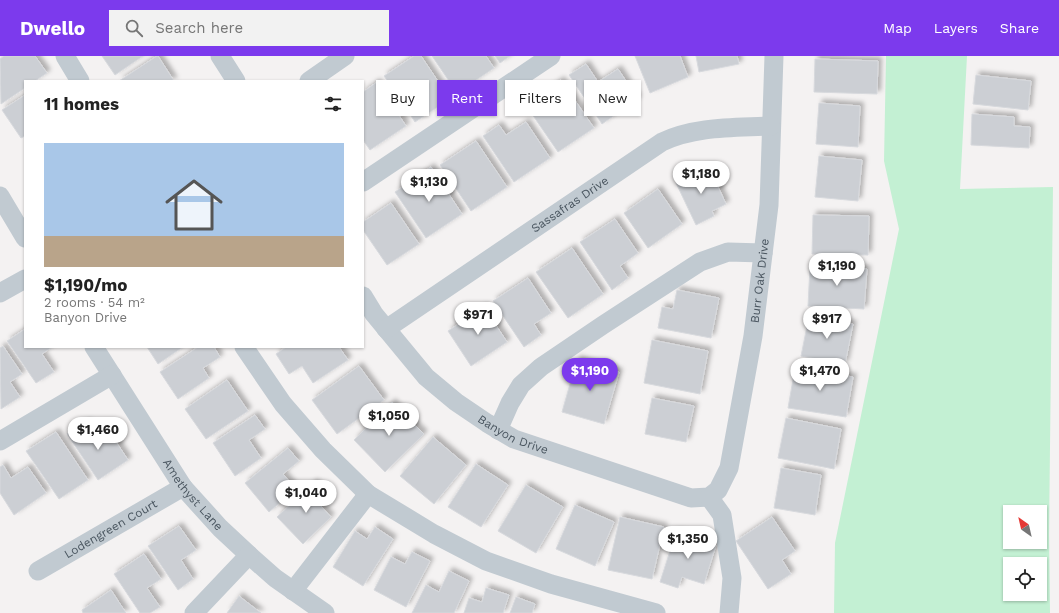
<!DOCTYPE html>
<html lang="en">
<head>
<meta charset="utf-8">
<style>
  body { margin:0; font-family:"Work Sans",sans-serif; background:#f2f2f2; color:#222; height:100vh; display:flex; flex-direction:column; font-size:15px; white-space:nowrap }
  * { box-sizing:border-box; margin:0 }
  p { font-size:13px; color:#767676 }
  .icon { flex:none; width:22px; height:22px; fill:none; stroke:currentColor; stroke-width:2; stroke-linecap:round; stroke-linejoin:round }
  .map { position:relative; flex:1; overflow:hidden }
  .sheet { position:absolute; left:24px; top:24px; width:340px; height:268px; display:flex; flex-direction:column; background:#fff; border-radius:0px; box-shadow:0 1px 3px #0004 }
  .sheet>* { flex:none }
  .hud { position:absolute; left:376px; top:24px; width:380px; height:36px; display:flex; gap:8px }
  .needle { width:26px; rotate:326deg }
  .tools { position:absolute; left:1003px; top:449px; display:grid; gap:8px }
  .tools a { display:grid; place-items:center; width:44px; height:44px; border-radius:0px; background:#fff; box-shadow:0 1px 3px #0004; font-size:20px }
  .price { position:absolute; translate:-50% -34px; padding:0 9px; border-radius:14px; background:#fff; color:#222; font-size:13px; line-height:26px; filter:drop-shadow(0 1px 2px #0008) }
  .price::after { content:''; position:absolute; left:50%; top:24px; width:12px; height:9px; margin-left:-6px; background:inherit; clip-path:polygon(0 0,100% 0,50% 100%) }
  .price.active { background:#7c3aed; color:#fff }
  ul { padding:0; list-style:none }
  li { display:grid; align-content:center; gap:8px; height:212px; padding:0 20px }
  li span { display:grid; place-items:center; height:124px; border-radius:0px; color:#555 }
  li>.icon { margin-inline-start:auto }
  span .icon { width:72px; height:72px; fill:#fffc; stroke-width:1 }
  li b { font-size:17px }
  h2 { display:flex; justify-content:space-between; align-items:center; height:48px; padding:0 20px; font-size:17px }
  .chip { padding:0 14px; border-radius:0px; background:#fff; box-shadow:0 1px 3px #0004; font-size:14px; line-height:36px }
  .chip.active { background:#7c3aed; color:#fff }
  header { display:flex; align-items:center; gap:24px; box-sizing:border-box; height:56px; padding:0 20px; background:#7c3aed; color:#fff }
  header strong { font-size:19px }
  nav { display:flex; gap:22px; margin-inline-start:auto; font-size:14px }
  .search { width:280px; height:36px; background:#f2f2f2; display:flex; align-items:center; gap:10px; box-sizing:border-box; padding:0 14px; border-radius:0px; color:#767676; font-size:15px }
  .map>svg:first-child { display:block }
</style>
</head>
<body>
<header>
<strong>Dwello</strong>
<div class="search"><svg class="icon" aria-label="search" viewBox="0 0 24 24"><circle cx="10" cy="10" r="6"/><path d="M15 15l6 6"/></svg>Search here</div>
<nav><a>Map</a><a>Layers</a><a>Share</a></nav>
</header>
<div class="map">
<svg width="1059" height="557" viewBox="0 0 1059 557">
  <defs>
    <filter id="shadow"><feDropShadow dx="3.5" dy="-3.5" stdDeviation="2" flood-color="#0004"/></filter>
  </defs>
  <rect width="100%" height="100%" fill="#f4f2f2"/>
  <!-- green -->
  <path fill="#c3f0d3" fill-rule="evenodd" d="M886,0H967L960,133L1053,131L1049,479L1050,557H834L835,487L899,173L884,105ZM1010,456H1040V486H1010ZM1010,508H1040V538H1010Z"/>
  <!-- building -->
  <g fill="#cccfd4" stroke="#d7d9dd" filter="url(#shadow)">
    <path d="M4,0H35L47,17L35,25H25V32L1,48L0,3Z"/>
    <path d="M102,0H143L115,19Z"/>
    <path d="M158,0L174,25H119L157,0Z"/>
    <path d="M414,0H421L450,43L415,66L384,20Z"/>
    <path d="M432,0H486L494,12L457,37Z"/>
    <path d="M495,0H510L500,7Z"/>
    <path d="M635,0H680L688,21L650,37Z"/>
    <path d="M696,0H737L739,8L699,16Z"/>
    <path d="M815,3L878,5L877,38L814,36Z"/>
    <path d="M586,8L598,26L618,13L638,43L602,68L569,19Z"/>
    <path d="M976,19L1031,25L1028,54L973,48Z"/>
    <path d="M561,24L594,72L558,96L525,48Z"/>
    <path d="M377,26L406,70L370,94L363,84V36Z"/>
    <path d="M25,39V80L21,82L2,54Z"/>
    <path d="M819,47L860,50L858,91L816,88Z"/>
    <path d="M972,58L1014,61V70L1030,71L1029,92L971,89Z"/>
    <path d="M526,66L550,102L514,126L483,80L499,69L506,79Z"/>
    <path d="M476,85L507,131L471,155L440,109Z"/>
    <path d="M819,100L862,104L858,145L815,141Z"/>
    <path d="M431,111L462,158L426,182L395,136Z"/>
    <path d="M709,111L726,148L712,155L714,160L696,169L676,127Z"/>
    <path d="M658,133L682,168L648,192L624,157Z"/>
    <path d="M391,147L419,188L387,209L363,174V166Z"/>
    <path d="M813,159L869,160L868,199L812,198Z"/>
    <path d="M615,163L638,197L620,210L628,222L612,234L580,186Z"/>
    <path d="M572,192L603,238L568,262L536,216Z"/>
    <path d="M810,210L867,213L864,253L808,250Z"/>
    <path d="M528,222L551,257L534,268L541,279L524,291L493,245Z"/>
    <path d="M677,234L719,242L711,282L658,272L662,251L673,253Z"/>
    <path d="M484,251L507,286L471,310L448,275Z"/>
    <path d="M809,260L853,268L845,308L801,300Z"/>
    <path d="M25,273V291H52L42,298L54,316L36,327L7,285Z"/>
    <path d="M652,284L708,295L700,338L644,327Z"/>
    <path d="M3,290L22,318L10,326L20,341L1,353L0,292Z"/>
    <path d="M147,291H183L158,308Z"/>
    <path d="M198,291H214L220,301L203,312L209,322L178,343L160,316Z"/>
    <path d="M286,291H339L348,304L313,327L302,310L289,318L276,298Z"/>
    <path d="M577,303L619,316L604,368L562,356Z"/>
    <path d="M359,310L384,344L337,378L312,344Z"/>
    <path d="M795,312L853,321L846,361L788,352Z"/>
    <path d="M227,324L248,355L206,383L185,353Z"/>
    <path d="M652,342L694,350L686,386L645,378Z"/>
    <path d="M392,346L424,378L385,416L354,384Z"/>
    <path d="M255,359L265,373L249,384L261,402L235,420L213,387Z"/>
    <path d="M786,362L841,373L834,413L778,402Z"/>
    <path d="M87,366L100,385L111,378L128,404L98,424L67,378Z"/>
    <path d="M56,376L88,424L59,443L26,395Z"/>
    <path d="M433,381L466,409L434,448L400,420Z"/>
    <path d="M288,392L299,405L283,418L296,433L269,456L245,427Z"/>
    <path d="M476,408L508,429L481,471L448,451Z"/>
    <path d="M3,409L11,422L28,411L46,437L14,459L0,437V411Z"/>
    <path d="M781,412L821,419L815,459L774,452Z"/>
    <path d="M314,426L327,439L319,448L331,461L303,488L277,461Z"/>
    <path d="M526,429L563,451L536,497L498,475Z"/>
    <path d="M575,449L614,466L595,510L556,493Z"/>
    <path d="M620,461L664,471L652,523L608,514Z"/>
    <path d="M772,461L795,495L782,504L791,518L768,533L736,485Z"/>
    <path d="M179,470L196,494L181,504L193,523L178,534L148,490Z"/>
    <path d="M375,471L393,483L363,530L333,511L355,475L367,483Z"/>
    <path d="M676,476L716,489L704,528L682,521L678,532L660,526Z"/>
    <path d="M412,496L430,505L406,551L374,534L391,501L405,508Z"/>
    <path d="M144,498L161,523L147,532L160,551L150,557H140L114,518Z"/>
    <path d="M449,515L469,525L454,557H412L426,529L439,536Z"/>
    <path d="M486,532L509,539L503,557H464L469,542L482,546Z"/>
    <path d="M111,534L126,557H83L82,554Z"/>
    <path d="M239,540L261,557H227Z"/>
    <path d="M516,541L535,548L532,557H510Z"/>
  </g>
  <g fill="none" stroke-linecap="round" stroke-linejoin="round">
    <!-- minor -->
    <g stroke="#c1cad1" stroke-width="19">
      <path d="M65,0L80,25"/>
      <path d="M220,0L236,25"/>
      <path d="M309,25L345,0"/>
      <path d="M363,126L551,0"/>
      <path d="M0,140L25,182"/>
      <path d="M0,237L25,223"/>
      <path id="s1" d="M363,240L374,258L426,321L456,346L487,367L514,383L691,442L709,441L718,434L729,412L753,280L769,149L774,0"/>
      <path id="s2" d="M386,273L662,86C696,70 734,72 771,70"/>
      <path id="s3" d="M94,291L183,431L220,472L249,499L275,522L325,557"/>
      <path d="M244,291L283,348L323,394L368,438L434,478L486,505L551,528L656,557"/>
      <path d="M498,374L510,347L521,329L541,311L603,269L700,206L728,196L763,197"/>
      <path d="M0,385L112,319"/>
      <path d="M709,441L722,459L732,522L729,557"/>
      <path id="s4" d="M38,515L183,431"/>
      <path d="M293,535L368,438"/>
      <path d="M194,557L249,499"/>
    </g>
  </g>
  <g text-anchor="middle" stroke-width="3.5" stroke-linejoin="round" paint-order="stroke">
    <!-- street labels -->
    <g font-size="12" fill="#4a5660" stroke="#fff">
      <text dy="4" stroke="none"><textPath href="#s2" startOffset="222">Sassafras Drive</textPath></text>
      <text dy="4" stroke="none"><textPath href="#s1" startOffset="641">Burr Oak Drive</textPath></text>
      <text dy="4" stroke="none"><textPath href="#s1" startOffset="208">Banyon Drive</textPath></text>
      <text dy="4" stroke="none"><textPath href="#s3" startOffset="178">Amethyst Lane</textPath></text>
      <text dy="4" stroke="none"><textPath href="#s4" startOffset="84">Lodengreen Court</textPath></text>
    </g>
  </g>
</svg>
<div class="tools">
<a><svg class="needle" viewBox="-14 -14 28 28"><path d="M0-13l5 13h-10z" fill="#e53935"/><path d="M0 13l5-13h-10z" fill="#767676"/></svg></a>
<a><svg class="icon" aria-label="locate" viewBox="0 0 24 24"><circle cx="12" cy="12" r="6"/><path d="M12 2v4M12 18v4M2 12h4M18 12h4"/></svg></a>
</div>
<b class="price" style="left:701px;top:139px">$1,180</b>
<b class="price" style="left:429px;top:147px">$1,130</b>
<b class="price" style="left:837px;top:231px">$1,190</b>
<b class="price" style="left:478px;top:280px">$971</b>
<b class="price" style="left:827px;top:284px">$917</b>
<b class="price active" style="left:590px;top:336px">$1,190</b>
<b class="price" style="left:820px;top:336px">$1,470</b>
<b class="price" style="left:389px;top:381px">$1,050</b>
<b class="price" style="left:98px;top:395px">$1,460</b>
<b class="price" style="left:306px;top:458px">$1,040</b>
<b class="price" style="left:688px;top:504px">$1,350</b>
<div class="hud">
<a class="chip">Buy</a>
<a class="chip active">Rent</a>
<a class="chip">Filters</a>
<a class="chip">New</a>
</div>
<section class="sheet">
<h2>11 homes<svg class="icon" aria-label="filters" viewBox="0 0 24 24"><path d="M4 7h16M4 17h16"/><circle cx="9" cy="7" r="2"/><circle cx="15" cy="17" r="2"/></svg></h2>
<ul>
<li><span style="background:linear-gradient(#a9c7e8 75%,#b9a48a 0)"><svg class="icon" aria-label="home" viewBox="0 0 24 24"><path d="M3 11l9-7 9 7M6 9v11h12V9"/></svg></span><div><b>$1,190/mo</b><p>2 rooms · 54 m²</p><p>Banyon Drive</p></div></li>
</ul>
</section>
</div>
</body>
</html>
